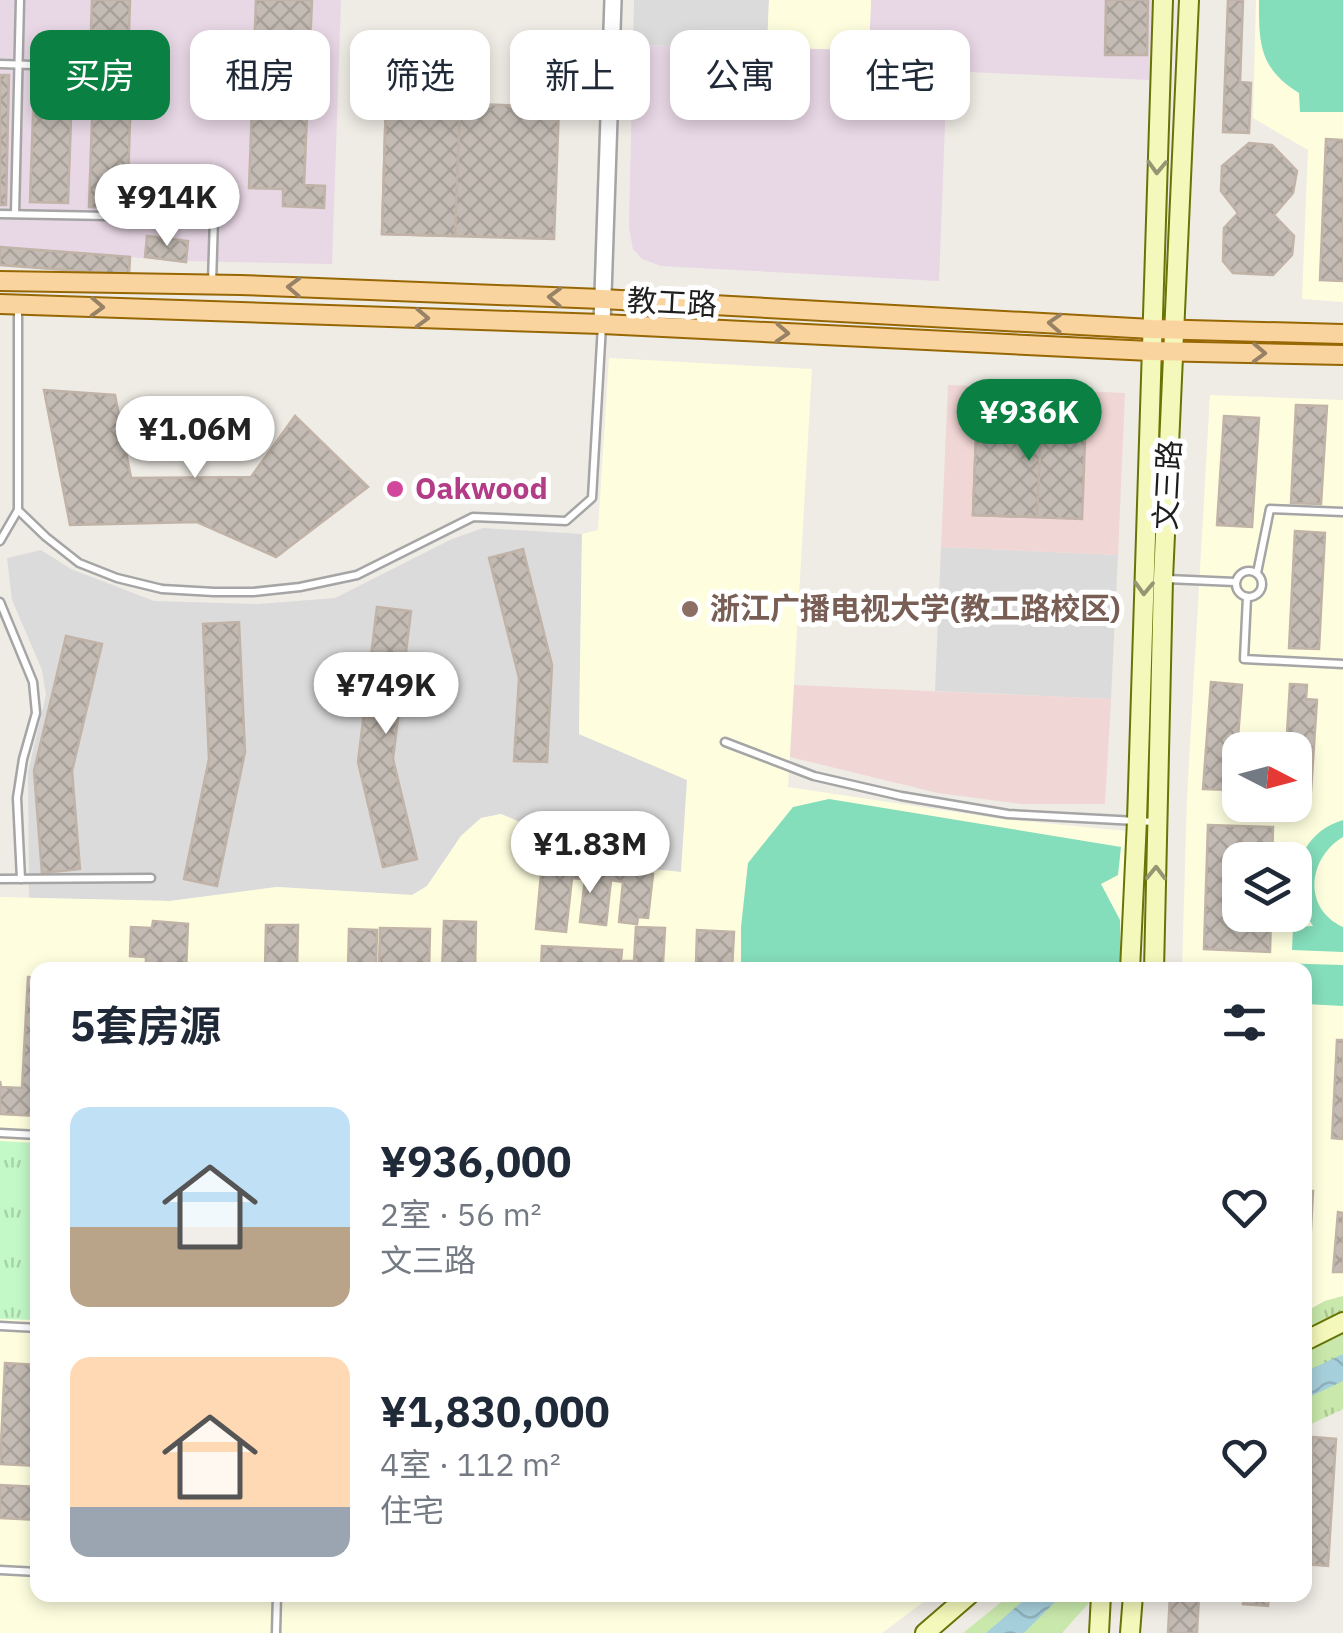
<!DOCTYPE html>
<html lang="zh">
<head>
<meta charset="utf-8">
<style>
  body { margin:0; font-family:"IBM Plex Sans","Noto Sans SC",sans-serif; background:#f2f2f3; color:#1f2937; height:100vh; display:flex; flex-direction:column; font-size:38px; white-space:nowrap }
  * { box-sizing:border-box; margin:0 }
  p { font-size:32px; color:#747a83 }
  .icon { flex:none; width:55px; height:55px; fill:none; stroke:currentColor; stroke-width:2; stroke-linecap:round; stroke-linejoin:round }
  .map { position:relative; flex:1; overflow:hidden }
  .panel { position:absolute; left:30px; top:962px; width:1282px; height:640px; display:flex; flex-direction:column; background:#fff; border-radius:20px; box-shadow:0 5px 15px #0003 }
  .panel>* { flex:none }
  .top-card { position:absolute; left:30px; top:30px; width:1285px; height:90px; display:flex; gap:20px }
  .needle { width:65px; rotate:96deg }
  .tools { position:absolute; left:1222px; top:732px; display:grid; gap:20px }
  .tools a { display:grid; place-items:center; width:90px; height:90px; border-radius:20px; background:#fff; box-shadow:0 5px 15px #0003; font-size:50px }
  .price { position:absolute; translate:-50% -85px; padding:0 22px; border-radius:35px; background:#fff; color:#222; font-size:32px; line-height:65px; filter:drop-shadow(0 2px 5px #0008) }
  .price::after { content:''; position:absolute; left:50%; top:60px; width:30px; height:22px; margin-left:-15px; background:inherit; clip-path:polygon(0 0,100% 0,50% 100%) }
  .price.selected { background:#0b8043; color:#fff }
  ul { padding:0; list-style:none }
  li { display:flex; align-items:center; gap:30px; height:250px; padding:0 40px }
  li span { display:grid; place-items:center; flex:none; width:280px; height:200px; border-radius:20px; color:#555 }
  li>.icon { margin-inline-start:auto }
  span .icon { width:120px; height:120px; fill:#fffc; stroke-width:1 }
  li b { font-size:42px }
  h2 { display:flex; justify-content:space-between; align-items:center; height:120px; padding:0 40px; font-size:42px }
  .pill { padding:0 35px; border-radius:20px; background:#fff; box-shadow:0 5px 15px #0003; font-size:35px; line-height:90px }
  .pill.selected { background:#0b8043; color:#fff }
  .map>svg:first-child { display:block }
</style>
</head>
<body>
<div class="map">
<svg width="1343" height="1633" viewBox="0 0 1343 1633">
  <defs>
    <pattern id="grass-tufts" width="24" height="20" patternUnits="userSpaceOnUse" patternTransform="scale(2.5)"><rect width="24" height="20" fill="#c9e8ac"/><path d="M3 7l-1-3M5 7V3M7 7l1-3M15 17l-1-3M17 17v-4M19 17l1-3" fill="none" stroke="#acc794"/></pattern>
    <pattern id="park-tufts" width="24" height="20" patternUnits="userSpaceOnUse" patternTransform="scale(2.5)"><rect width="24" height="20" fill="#c3f8c7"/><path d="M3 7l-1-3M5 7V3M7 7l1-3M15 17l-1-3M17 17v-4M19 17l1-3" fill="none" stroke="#a7d4aa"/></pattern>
    <pattern id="water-waves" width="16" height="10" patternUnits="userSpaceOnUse" patternTransform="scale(2.5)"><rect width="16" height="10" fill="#a6cfdc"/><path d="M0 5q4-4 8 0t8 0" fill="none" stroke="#8eb1bc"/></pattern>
    <pattern id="building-cross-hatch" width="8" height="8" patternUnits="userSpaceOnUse" patternTransform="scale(2.5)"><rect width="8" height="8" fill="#c4bcb4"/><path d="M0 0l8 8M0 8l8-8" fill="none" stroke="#a8a19a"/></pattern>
  </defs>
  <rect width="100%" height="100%" fill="#efece5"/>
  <!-- residential -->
  <g fill="#dcdbdb">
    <path d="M634,0H769L767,48L633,45Z"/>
    <path d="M483,528L582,534L579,734L688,780L681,873L573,860L536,829L501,814L481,818L461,836L427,886L412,895L277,887L170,901L29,898L28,772L46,695L42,670L12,600L7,558L41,550L71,569L154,601L258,604L335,598L452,539Z"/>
    <path d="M941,547L1118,555L1111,699L935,691Z"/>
  </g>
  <!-- commercial -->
  <g fill="#f0d6d4">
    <path d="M948,385L1125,393L1118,555L941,547Z"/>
    <path d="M794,685L1111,699L1105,804H1021L938,793L790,757Z"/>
  </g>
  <!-- industrial -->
  <g fill="#e8d7e5">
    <path d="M0,0H341L332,264L181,261L0,247Z"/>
    <path d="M871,0H1152L1151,80L947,71L939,281L661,266L642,259L633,249L629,228L633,45L869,50Z"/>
  </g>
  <!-- education -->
  <g fill="#fefedf" fill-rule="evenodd">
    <path d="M769,0H871L869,50L767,48Z"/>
    <path d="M1256,0H1343V302L1302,299L1308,150L1253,118Z"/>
    <path d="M609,358L812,369L788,787L1002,819L1136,832L1128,970H38V1595H933L882,1633H0V897L170,901L277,887L412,895L427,886L461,836L481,818L501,814L536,829L573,860L681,872L687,780L579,734L582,534L598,530Z"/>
    <path d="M1210,395L1343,400V1296L1325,1301L1305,1312V970H1182L1187,797ZM1240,750H1295V805H1240ZM1240,860H1295V915H1240Z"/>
  </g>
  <!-- grass -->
  <g fill="url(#grass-tufts)">
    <path d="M1343,1296V1409L1305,1427V1312L1325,1301Z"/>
    <path d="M1010,1595H1096L1062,1633H963Z"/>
  </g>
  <!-- park -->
  <path fill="url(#park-tufts)" d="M0,1141L37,1143V1320L0,1319Z"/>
  <!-- pitch -->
  <g fill="#84ddbb">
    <path d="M1259,0H1343V112H1300L1299,93C1259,68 1259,44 1259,0Z"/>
    <path d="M829,799L1121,847L1118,875L1101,884L1120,920L1121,970H741V927L748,863L793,807Z"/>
    <path d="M1343,820V837C1308,858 1302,908 1343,927V952L1292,950L1293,927L1313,926C1307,917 1301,908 1298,897C1291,862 1309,830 1343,820Z"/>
    <path d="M1274,963L1343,965V1006L1305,1004V970H1274Z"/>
  </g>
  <!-- water -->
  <g fill="url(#water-waves)">
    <path d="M1343,1354V1381L1305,1399V1372Z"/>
    <path d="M1030,1595H1062L1024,1633H986Z"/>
  </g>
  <!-- building -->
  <g fill="url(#building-cross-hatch)" stroke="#c1b3a7" stroke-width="2.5">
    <path d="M92,0H130L128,61L90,60Z"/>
    <path d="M256,0H312L304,185L325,186L324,208L283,206V189L249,188Z"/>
    <path d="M1106,0H1148L1147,55H1105Z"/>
    <path d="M1228,0H1243L1240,82L1251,83L1249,133L1223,132Z"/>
    <path d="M0,75H9L6,205H0Z"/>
    <path d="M34,86L72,88L68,203L30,202Z"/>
    <path d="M93,92L131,93L127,208L89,207Z"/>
    <path d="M386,101L559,107L554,239L382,234Z"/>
    <path d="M386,101L460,104L455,236L382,234Z"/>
    <path d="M1326,139L1343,140V281L1320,280Z"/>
    <path d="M1249,143L1272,145L1297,171L1293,193L1274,215L1294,236L1292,255L1273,275L1233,273L1223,261L1224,228L1238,213L1221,191L1222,166Z"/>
    <path d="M147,236L188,241L186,262L145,257Z"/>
    <path d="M0,247L130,257L129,275L0,265Z"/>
    <path d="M44,390L115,395L131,478L251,477L295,416L368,487L276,557L197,522L70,525Z"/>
    <path d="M1296,405L1327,406L1321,504L1291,503Z"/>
    <path d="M977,409L1086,414L1082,519L973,515Z"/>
    <path d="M977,409L1042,412L1037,517L973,515Z"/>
    <path d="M1224,416L1259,418L1252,527L1217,525Z"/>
    <path d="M1295,531L1325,533L1319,649L1289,648Z"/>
    <path d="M523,549L552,665L547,762L514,761L519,678L489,558Z"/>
    <path d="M377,607L411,611L393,759L417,859L383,867L358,762Z"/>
    <path d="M239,622L245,752L217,886L184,879L209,759L203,624Z"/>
    <path d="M66,636L102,644L72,771L80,869L42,873L34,771Z"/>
    <path d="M1211,682L1242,685L1234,790L1203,789Z"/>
    <path d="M1290,684L1307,685L1306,699L1317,700L1311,791L1297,790L1295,793V750H1286Z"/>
    <path d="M1208,825L1273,827L1272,860H1240V915H1271L1270,952L1204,949Z"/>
    <path d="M542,863L653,874L648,918L638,917L637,924L619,922L623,882L611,880L606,925L580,922L585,879L572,878L566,932L536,929Z"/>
    <path d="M153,921L188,924L186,970H146V957L130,956L131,927L152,928Z"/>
    <path d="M444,921L476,922L475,970H442Z"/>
    <path d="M266,925H298L297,970H265Z"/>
    <path d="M636,927L665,928L663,963L696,965L697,930L734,932L732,970H541L542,946L622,950L621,961H634Z"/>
    <path d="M380,928L430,929L429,970H379Z"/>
    <path d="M349,929L377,930L376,970H348Z"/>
    <path d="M28,977L38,978V1116L0,1114V1081L1,1087L22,1088Z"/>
    <path d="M1337,1040H1343V1139L1332,1138Z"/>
    <path d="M1305,1191H1313L1308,1285H1305Z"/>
    <path d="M1338,1212L1343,1213V1272H1333Z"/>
    <path d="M5,1363L38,1365V1466L0,1464Z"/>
    <path d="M1313,1437L1336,1439L1328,1566L1305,1564Z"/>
    <path d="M0,1485L38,1487V1520L0,1518Z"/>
    <path d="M1170,1595H1199L1197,1633H1168Z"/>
    <path d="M1244,1595H1269L1268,1606L1243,1604Z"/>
  </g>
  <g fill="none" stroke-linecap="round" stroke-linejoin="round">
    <defs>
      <g id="service">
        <path d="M0,64L130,68"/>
        <path d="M0,214L214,218L212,283"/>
        <path d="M15,214L20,0"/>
        <path d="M18,510L46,537L79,563L117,578L162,589L214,592H253L300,587L357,575L473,517L566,521L592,498L602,325"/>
        <path d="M0,541L18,510V307"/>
        <circle cx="1249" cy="584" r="13"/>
        <path d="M1257,573L1270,509L1343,512"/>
        <path d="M1167,579L1235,582"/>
        <path d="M1247,597L1244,659L1343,664"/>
        <path d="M0,602L33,682L36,713L23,759L17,798L21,879"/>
        <path d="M725,742L814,776L901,796L1008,814L1155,822"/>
        <path d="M0,879L151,878"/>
        <path d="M0,1133L38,1135"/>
        <path d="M0,1326L38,1328"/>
        <path d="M0,1570L38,1572"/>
        <path d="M276,1633L277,1595"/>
      </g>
      <path id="tertiary" d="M602,324L613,0"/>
      <g id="secondary">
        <path d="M1130,970L1137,820L1163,0"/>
        <path d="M1154,970L1163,579L1189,0"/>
        <path d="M1305,1341L1343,1322"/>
        <path d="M925,1633L969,1595"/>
        <path d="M1099,1633L1101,1595"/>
        <path d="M1130,1633L1133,1595"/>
      </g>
      <g id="primary">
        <path d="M0,281L240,285L602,299L1152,329L1343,334"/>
        <path d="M0,304L602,324L1150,351L1343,355"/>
      </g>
    </defs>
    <!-- service casing -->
    <use href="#service" stroke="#a5a5a5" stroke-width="11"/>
    <!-- tertiary casing -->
    <use href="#tertiary" stroke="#a5a5a5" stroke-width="20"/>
    <!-- secondary casing -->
    <use href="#secondary" stroke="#677407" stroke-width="22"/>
    <!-- primary casing -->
    <use href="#primary" stroke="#966703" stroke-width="22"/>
    <!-- service -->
    <use href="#service" stroke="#fff" stroke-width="6"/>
    <!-- tertiary -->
    <use href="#tertiary" stroke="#fff" stroke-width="15"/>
    <!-- secondary -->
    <use href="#secondary" stroke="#f4f8ba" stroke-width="18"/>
    <!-- primary -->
    <use href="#primary" stroke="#fad49f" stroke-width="18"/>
  </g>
  <!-- one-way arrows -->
  <defs><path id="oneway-chevron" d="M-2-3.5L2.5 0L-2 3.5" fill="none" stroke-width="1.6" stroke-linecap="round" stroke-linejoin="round" transform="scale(2.5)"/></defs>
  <g stroke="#949674">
    <use href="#oneway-chevron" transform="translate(1157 167) rotate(92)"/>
    <use href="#oneway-chevron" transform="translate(1144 588) rotate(92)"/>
    <use href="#oneway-chevron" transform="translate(1156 873) rotate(-89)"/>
  </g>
  <g stroke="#978265">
    <use href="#oneway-chevron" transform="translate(294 287) rotate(-178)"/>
    <use href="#oneway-chevron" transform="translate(555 297) rotate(-178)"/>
    <use href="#oneway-chevron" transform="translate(97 307) rotate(2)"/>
    <use href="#oneway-chevron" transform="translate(422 318) rotate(2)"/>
    <use href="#oneway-chevron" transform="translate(1055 323) rotate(-177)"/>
    <use href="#oneway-chevron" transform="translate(782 333) rotate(3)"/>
    <use href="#oneway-chevron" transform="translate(1259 353) rotate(2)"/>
  </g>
  <!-- markers -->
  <circle fill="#d1479c" stroke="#fff" stroke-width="4" cx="395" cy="489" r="10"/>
  <circle fill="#8d6e63" stroke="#fff" stroke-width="4" cx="690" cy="609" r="10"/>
  <g text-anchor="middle" stroke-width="10" stroke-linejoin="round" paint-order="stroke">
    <!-- street labels -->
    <g font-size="30" fill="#1e1e1e" stroke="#fff">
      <text transform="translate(672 303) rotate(3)" y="10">教工路</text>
      <text transform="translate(1168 485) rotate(-87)" y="10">文三路</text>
    </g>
    <!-- hotel labels -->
    <g font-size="30" font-weight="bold" fill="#b23c85" stroke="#fff" text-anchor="start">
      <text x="415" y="499">Oakwood</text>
    </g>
    <!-- education labels -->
    <g font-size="30" font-weight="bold" fill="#785e54" stroke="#fff" text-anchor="start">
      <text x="710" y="619">浙江广播电视大学(教工路校区)</text>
    </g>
  </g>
</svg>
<div class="tools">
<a><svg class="needle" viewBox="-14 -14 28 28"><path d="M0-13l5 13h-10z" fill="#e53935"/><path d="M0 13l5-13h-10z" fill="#747a83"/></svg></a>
<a><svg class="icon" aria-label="layers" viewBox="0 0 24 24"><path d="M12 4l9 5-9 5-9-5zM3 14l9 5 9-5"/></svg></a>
</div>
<b class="price" style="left:167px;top:249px">¥914K</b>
<b class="price selected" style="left:1029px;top:464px">¥936K</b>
<b class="price" style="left:195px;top:481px">¥1.06M</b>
<b class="price" style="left:386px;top:737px">¥749K</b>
<b class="price" style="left:590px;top:896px">¥1.83M</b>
<div class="top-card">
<a class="pill selected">买房</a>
<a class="pill">租房</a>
<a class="pill">筛选</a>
<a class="pill">新上</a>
<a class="pill">公寓</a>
<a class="pill">住宅</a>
</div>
<section class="panel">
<h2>5套房源<svg class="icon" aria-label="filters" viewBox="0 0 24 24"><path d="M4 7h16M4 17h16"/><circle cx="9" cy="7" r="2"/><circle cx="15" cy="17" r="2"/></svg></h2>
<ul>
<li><span style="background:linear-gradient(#bfe0f5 60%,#b9a48a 0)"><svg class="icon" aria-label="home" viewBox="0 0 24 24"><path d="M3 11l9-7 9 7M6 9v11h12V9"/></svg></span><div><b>¥936,000</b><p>2室 · 56 m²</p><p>文三路</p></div><svg class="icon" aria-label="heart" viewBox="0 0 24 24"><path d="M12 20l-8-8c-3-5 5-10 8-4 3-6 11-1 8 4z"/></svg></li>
<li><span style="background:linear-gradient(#ffd9b3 75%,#9aa5b1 0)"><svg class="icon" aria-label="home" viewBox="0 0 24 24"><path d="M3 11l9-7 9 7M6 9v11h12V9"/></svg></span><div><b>¥1,830,000</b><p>4室 · 112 m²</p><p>住宅</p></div><svg class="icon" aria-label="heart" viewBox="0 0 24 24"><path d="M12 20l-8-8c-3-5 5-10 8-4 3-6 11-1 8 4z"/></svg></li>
</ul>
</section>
</div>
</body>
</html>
